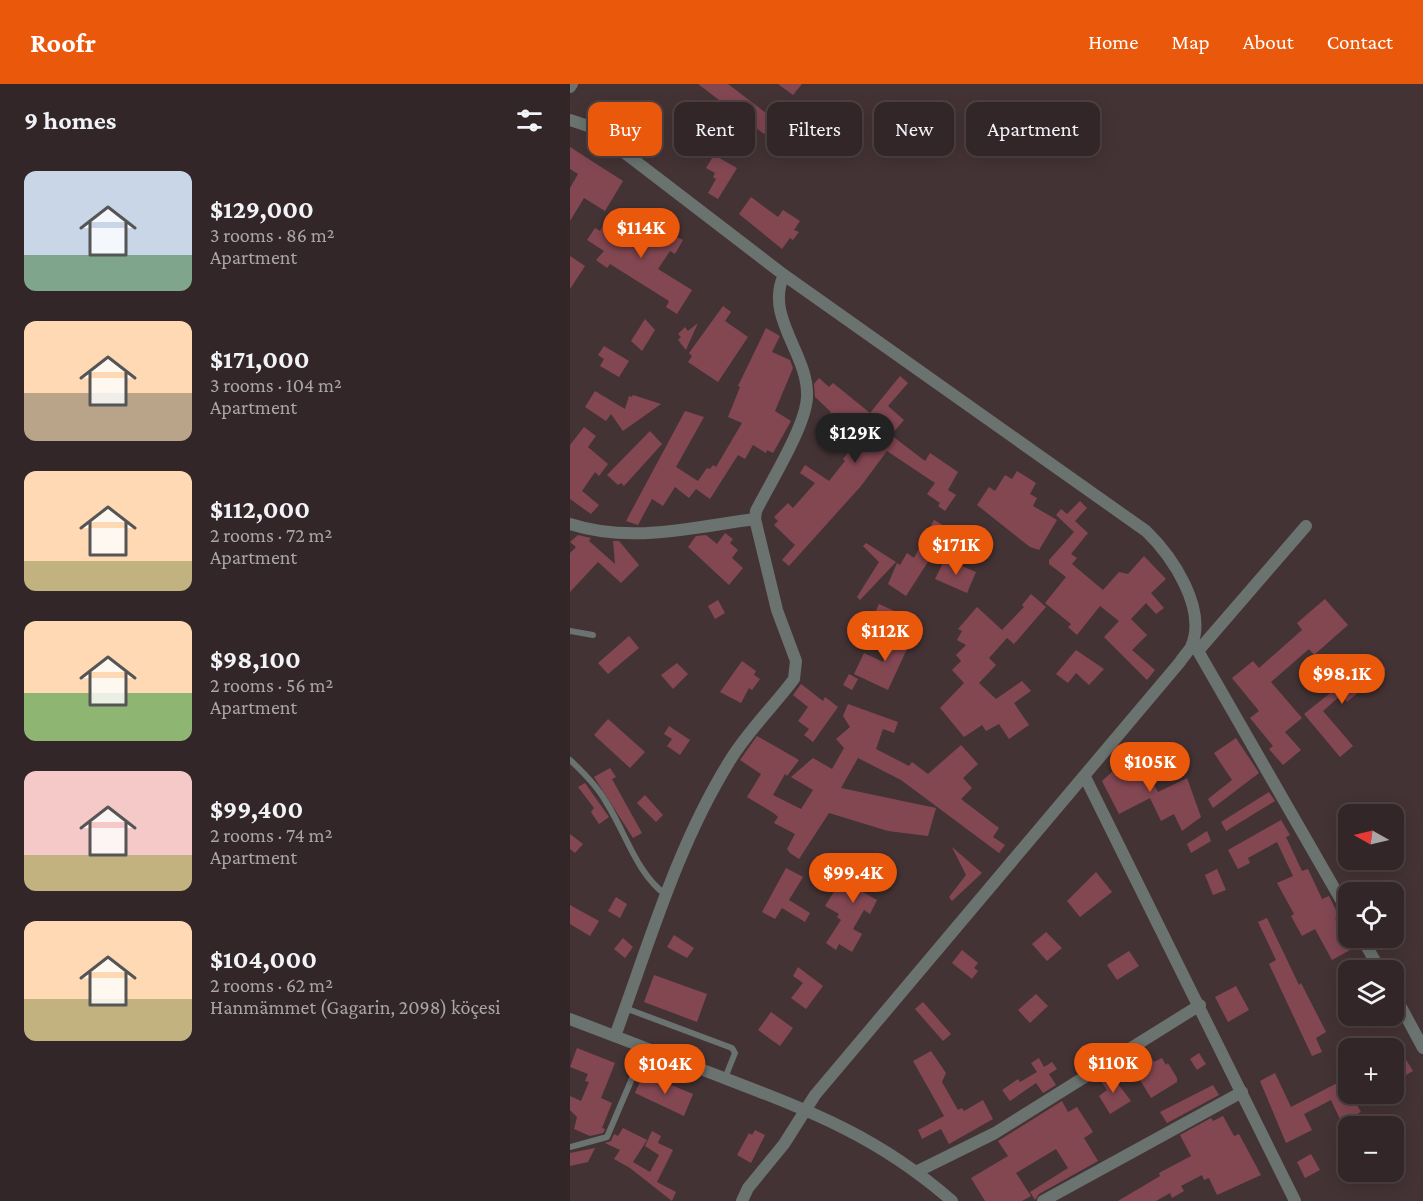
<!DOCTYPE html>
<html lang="en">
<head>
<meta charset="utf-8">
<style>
  body { margin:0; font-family:"Crimson Pro",serif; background:#3b2e30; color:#f1f3f6; height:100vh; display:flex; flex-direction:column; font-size:22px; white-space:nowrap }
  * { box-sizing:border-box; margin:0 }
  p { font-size:20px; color:#a9a5a8 }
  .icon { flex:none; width:33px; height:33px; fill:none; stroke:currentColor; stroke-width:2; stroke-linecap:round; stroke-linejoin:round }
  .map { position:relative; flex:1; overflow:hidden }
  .sheet { display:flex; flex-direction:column; background:#332628; width:570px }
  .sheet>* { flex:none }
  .guide { position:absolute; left:18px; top:18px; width:570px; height:54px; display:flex; gap:12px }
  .needle { width:39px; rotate:278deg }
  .tools { position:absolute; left:768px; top:720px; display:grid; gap:12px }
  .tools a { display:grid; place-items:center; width:66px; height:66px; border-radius:12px; background:#332628; box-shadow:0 3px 15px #0003,0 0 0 2px #4e4345; font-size:30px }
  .price { position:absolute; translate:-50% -51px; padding:0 14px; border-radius:21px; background:#ea580c; color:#fff; font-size:20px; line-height:39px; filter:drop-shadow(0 2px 3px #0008) }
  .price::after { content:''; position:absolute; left:50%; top:36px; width:18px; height:14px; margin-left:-9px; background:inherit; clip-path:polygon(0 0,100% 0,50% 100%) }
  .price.current { background:#222; color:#fff }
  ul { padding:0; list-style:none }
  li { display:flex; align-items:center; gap:18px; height:150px; padding:0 24px }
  li span { display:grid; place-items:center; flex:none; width:168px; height:120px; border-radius:12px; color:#555 }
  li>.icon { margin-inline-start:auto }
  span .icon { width:72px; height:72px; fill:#fffc; stroke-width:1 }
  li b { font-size:26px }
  h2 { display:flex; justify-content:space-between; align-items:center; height:72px; padding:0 24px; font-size:26px }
  .pill { padding:0 21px; border-radius:12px; background:#332628; box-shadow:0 3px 15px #0003,0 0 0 2px #4e4345; font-size:21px; line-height:54px }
  .pill.current { background:#ea580c; color:#fff }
  header { display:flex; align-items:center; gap:36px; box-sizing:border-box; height:84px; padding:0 30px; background:#ea580c; color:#fff }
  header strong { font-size:28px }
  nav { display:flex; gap:33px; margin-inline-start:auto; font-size:21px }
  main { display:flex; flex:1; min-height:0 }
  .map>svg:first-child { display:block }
</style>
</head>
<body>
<header>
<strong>Roofr</strong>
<nav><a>Home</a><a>Map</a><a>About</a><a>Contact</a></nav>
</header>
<main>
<section class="sheet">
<h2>9 homes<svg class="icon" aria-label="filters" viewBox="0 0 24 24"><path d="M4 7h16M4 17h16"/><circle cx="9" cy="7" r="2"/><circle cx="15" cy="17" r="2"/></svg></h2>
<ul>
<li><span style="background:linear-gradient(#c9d6e8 70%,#7fa58c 0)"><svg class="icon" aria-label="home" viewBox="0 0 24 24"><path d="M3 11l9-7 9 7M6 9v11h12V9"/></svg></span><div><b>$129,000</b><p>3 rooms · 86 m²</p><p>Apartment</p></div></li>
<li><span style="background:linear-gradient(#ffd9b3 60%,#b9a48a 0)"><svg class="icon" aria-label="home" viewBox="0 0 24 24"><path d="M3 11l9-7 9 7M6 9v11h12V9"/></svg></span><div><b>$171,000</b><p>3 rooms · 104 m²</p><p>Apartment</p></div></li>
<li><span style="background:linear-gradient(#ffd9b3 75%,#c2b280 0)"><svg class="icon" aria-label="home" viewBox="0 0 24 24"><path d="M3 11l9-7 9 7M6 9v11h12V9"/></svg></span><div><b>$112,000</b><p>2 rooms · 72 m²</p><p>Apartment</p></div></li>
<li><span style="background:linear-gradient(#ffd9b3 60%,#8fb573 0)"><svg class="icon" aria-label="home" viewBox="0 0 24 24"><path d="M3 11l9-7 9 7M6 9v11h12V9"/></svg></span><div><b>$98,100</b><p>2 rooms · 56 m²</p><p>Apartment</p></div></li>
<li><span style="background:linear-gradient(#f6c9c9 70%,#c2b280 0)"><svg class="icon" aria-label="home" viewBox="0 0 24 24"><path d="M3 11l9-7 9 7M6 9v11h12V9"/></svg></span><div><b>$99,400</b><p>2 rooms · 74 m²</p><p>Apartment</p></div></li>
<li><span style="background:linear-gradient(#ffd9b3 65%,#c2b280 0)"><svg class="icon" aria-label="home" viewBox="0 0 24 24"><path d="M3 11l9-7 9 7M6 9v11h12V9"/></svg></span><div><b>$104,000</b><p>2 rooms · 62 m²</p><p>Hanmämmet (Gagarin, 2098) köçesi</p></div></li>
</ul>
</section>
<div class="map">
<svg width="853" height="1117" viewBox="0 0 853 1117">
  <rect width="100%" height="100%" fill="#443335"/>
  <!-- building -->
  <g fill="#834752">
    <path d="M128,0H158L205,36L194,50Z"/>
    <path d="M208,0H232L223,11Z"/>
    <path d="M0,63L53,97L35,127L14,114L0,137V104L8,90L0,85Z"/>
    <path d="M144,71L167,84L148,115L138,109L146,95L143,93L145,89L136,84Z"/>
    <path d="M181,113L208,133L213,126L230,137L224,146L229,148L223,156L220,154L212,165L169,130Z"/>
    <path d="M39,132L71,152L76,145L97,157L101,150L113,156L105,170L100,167L88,185L122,206L107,230L96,223L99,217L40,180L37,184L26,176L34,167L17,156L25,144L30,147Z"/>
    <path d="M0,172L15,182L0,205Z"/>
    <path d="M153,222L161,228L155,237L178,253L148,298L118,278L122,272L119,269Z"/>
    <path d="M75,235L85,246L72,267L61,257Z"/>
    <path d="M128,239L118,261L116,266L108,256L111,253L108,250L115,243L118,247Z"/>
    <path d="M196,244L210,252L202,268L220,276L223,284L205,327L221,337L203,369L197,366L196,369L183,361L175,375L168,371L140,415L126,405L119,414L105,403L93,422L82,415L68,441L56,437L115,327L134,333L106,383L128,397L137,384L140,385L143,381L146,383L172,339L158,333L170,303L168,302Z"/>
    <path d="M34,262L59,277L49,293L30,282L34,275L28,271Z"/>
    <path d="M330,292L338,299L318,322L334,336L321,351L355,377L360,369L388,388L378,406L386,411L375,427L368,422L370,419L357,410L365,399L317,367L291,402L219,482L212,476L225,461L204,441L208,437L204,433L218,419L223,424L245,399L230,389L235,381L259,397L275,377L273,375L280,366L250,343L261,328L245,313L244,300L249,294L259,303L263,299L300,329Z"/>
    <path d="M25,307L55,325L59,312L62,313L63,311L91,320L53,347L41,330L36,337L15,323Z"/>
    <path d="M14,343L26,352L18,363L38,380L29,392L25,388L12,407L29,421L21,430L0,415V361Z"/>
    <path d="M80,347L92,360L54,402L51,399L48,401L37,391Z"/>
    <path d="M447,387L466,399L460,410L467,414L463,422L487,436L469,466L460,463L407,421L419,403L425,407L435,391L442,395Z"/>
    <path d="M510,417L517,424L505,437L518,449L501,470L507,474L502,480L533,506L549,488L558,490L574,472L596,495L581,509L594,524L586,530L576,519L561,535L577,551L562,566L585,586L577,596L534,553L549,537L530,522L507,551L498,543L501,540L475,519L496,493L479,480V476L504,448L486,431L491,425L497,430Z"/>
    <path d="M364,436L389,450L384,459L374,453L336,512L318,500L327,479L330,481L337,469L344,474Z"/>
    <path d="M155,449L163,455L160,459L168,466L162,474L173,484L159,501L118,463L126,452L136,451L147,460Z"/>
    <path d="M8,451L21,454L19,457L45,480L43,457H49L69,481L51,499L28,478L0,508V469L6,463L0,458Z"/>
    <path d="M296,459L326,478L290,516L287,513L309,478L293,462Z"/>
    <path d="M375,475L406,488L397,509L365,495Z"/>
    <path d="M461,510L476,523L444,560L437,554L419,574L426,581L409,599L426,615L452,597L461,607L444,619L459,641L439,655L429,640L416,647L412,641L394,653L370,624L394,599L382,586L391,577L386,571L396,561L387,556L392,547L388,545L407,523L432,546L454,523L452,521Z"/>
    <path d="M755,515L778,541L744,571L739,565L701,598L732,634L715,648L731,666L713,681L699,665L703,662L680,634L689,627L662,594L683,577L689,584L732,546L727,539Z"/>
    <path d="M148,516L155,529L145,535L138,522Z"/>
    <path d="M309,520L331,530L323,549L300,539Z"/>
    <path d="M328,545L343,552L318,606L284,590L294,569L313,578Z"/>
    <path d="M59,552L69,564L38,590L28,579Z"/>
    <path d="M506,566L534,585L519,601L506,589L498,599L486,590Z"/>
    <path d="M805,573L816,585L777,618L771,611L753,627L783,662L770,673L734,630Z"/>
    <path d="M172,577L186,587L184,591L190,595L182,606L179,604L171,619L150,608Z"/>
    <path d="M107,579L118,590L103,605L91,591Z"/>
    <path d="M279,590L288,595L282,606L273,601Z"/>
    <path d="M231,600L253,617L255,613L268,623L243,658L234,651L239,645L228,637L238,623L223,611Z"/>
    <path d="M278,620L328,638L324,649L313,645L306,665L339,682L342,678L358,690L391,661L408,680L393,694L402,704L391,715L429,744L423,753L435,761L429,769L331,696L288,674L271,704L366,724L358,752L318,747L259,729L229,775L220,769L217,765L225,750L204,739L208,733L205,730L177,713L191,690L170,676L187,652L229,676L217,692L215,690L203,711L231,725L243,706L221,693L243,674L262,685L274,664L266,655L280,643L273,632Z"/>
    <path d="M38,635L75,668L60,684L24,651Z"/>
    <path d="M99,642L120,656L110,671L97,662L102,655L94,650Z"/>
    <path d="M666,654L689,689L643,724L638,715L662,696L644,669Z"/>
    <path d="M565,667L588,708L617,694L631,733L612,747L604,730L591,737L580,714L549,730L532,697Z"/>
    <path d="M40,684L46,693L42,695L72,749L63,754L24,693Z"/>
    <path d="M15,699L39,733L29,740L21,728L24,724L8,703Z"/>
    <path d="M699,708L705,717L656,747L651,738Z"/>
    <path d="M75,711L93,731L86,738L67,719Z"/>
    <path d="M711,736L720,751L716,753L732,787L738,785L752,815L759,812L769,832L765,834L782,865L762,876L745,845L732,852L721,832L724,830L707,799L723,792L707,758L678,774L680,779L668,785L658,766Z"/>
    <path d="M637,747L641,757L621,769L617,760Z"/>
    <path d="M0,750L13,760L5,769L0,765Z"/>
    <path d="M382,763L412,789L382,817L379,813L396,791Z"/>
    <path d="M298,769L313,780L291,807L307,816L300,830L294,826L283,845L292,850L282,868L269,860L266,866L256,859L271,836L267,833L269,830L255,822L265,806L269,808Z"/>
    <path d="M216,784L233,793L219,816L240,829L235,838L212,824L205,835L192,828Z"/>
    <path d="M647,785L656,806L643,811L635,791Z"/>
    <path d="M526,788L542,808L510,833L497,817Z"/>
    <path d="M46,813L57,820L50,834L38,827Z"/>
    <path d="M0,821L29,837L20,852L0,840Z"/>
    <path d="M697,834L729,901L731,899L756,948L746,954L752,968L742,972L699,880L706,876L688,838Z"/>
    <path d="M476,848L492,864L477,877L462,860Z"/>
    <path d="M104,851L124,864L117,874L97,863Z"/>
    <path d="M53,854L63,863L55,874L44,865Z"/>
    <path d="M392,866L408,879L404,884L408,887L402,895L382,879Z"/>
    <path d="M559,867L569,882L547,896L537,881Z"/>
    <path d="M228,883L253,902L236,925L221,914L233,899L223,892Z"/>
    <path d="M84,891L137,910L127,938L74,918Z"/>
    <path d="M666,902L679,926L658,938L645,913Z"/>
    <path d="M466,910L478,922L460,939L448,926Z"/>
    <path d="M353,918L381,950L373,957L345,925Z"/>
    <path d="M201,928L223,944L210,962L188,946Z"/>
    <path d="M7,964L45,979L31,1014L42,1019L32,1044L35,1045L33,1049L20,1052L4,1045L7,1033L0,1026V1012L11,1017L19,998L15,997L18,990L0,983Z"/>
    <path d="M576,965L584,978L592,974L596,981L598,979L607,994V998L581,1014L558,976Z"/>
    <path d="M361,967L376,989L372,998L388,1026L392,1024L394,1027L413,1016L423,1035L379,1060L371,1045L352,1055L348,1046L374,1032L343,977Z"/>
    <path d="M629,969L636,980L627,986L620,975Z"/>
    <path d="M832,969L843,987L824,998V974Z"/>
    <path d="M469,974L474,983L482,978L487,985L479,990L486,1001L473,1009L466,999L440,1017L432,1006L448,995L450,998L467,988L461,979Z"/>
    <path d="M539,988L561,1017L540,1030L529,1012L537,1006L529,994Z"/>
    <path d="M705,989L721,1023L773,996L791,1028L783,1032L787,1040L778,1042L775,1046L761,1016L734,1030L742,1046L716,1059L690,997Z"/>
    <path d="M82,993L123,1010L114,1032L65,1009L71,995L80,999Z"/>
    <path d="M643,1001L649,1011L597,1039L590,1028Z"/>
    <path d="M492,1017L498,1028L507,1023L523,1048L514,1054L528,1077L469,1110L465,1116L460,1108L498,1084L486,1065L446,1089L461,1112L452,1117H415L401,1094L438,1072L428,1057Z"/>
    <path d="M653,1032L664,1052L669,1050L691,1091L647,1111L639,1094L634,1096L632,1091L611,1102L614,1107L602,1114L600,1109L586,1117H548L590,1092L589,1089L621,1072L610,1051L641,1034L643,1037Z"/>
    <path d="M53,1044L77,1056L63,1078L80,1088L89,1071L75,1062L82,1047L91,1052L88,1059L103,1066L87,1098L106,1108L102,1117L60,1084L44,1075L50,1066L35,1059L41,1057L44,1050L48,1052Z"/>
    <path d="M185,1046L195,1051L181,1079L167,1071L179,1049L182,1051Z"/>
    <path d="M25,1064L18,1078L0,1082V1069Z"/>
    <path d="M741,1070L750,1086L735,1094L727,1078Z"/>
  </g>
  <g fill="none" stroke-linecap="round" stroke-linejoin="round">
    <!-- service -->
    <g stroke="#6a7370" stroke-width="6">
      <path d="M0,547L23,551"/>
      <path d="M0,676C14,689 27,702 36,718C56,749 66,789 96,811"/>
      <path d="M55,924L162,964L165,969L155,994"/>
      <path d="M0,1063L37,1053L75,964"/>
    </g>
    <!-- minor -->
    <g stroke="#6a7370" stroke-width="12">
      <path d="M0,3L2,0"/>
      <path d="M0,36L21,43L214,191L576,447C602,472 638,525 621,563C618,568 613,573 610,578L245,1011L214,1060L178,1104L172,1117"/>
      <path d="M0,440C61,460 124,443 185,435"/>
      <path d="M736,442L628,567L778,828"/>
      <path d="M515,693L725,1117"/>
      <path d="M792,854L810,886"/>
      <path d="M824,910L853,964"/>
      <path d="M0,935C51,955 103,974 154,994C243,1028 309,1053 382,1117"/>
      <path d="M45,952C79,860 107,762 159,678C177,648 203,623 224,595L226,577L207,526L185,435L186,427C200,399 236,342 237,313C239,270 194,233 214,191"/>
      <path d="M348,1087L425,1049L630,921"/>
      <path d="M473,1117L672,1008"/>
    </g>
  </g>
</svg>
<div class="tools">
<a><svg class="needle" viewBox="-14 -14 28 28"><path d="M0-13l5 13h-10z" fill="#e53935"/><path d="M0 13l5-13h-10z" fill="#a9a5a8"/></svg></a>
<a><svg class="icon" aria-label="locate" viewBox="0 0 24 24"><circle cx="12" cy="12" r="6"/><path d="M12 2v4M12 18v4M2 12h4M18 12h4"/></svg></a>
<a><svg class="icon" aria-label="layers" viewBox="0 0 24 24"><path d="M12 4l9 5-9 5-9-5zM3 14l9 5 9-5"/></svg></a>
<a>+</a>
<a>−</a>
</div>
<b class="price" style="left:71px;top:175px">$114K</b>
<b class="price current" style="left:285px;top:380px">$129K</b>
<b class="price" style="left:386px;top:492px">$171K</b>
<b class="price" style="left:315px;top:578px">$112K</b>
<b class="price" style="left:772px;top:621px">$98.1K</b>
<b class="price" style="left:580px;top:709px">$105K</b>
<b class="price" style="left:283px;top:820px">$99.4K</b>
<b class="price" style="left:543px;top:1010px">$110K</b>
<b class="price" style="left:95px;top:1011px">$104K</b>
<div class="guide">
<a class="pill current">Buy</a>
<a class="pill">Rent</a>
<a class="pill">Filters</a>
<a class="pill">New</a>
<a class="pill">Apartment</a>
</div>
</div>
</main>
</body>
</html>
